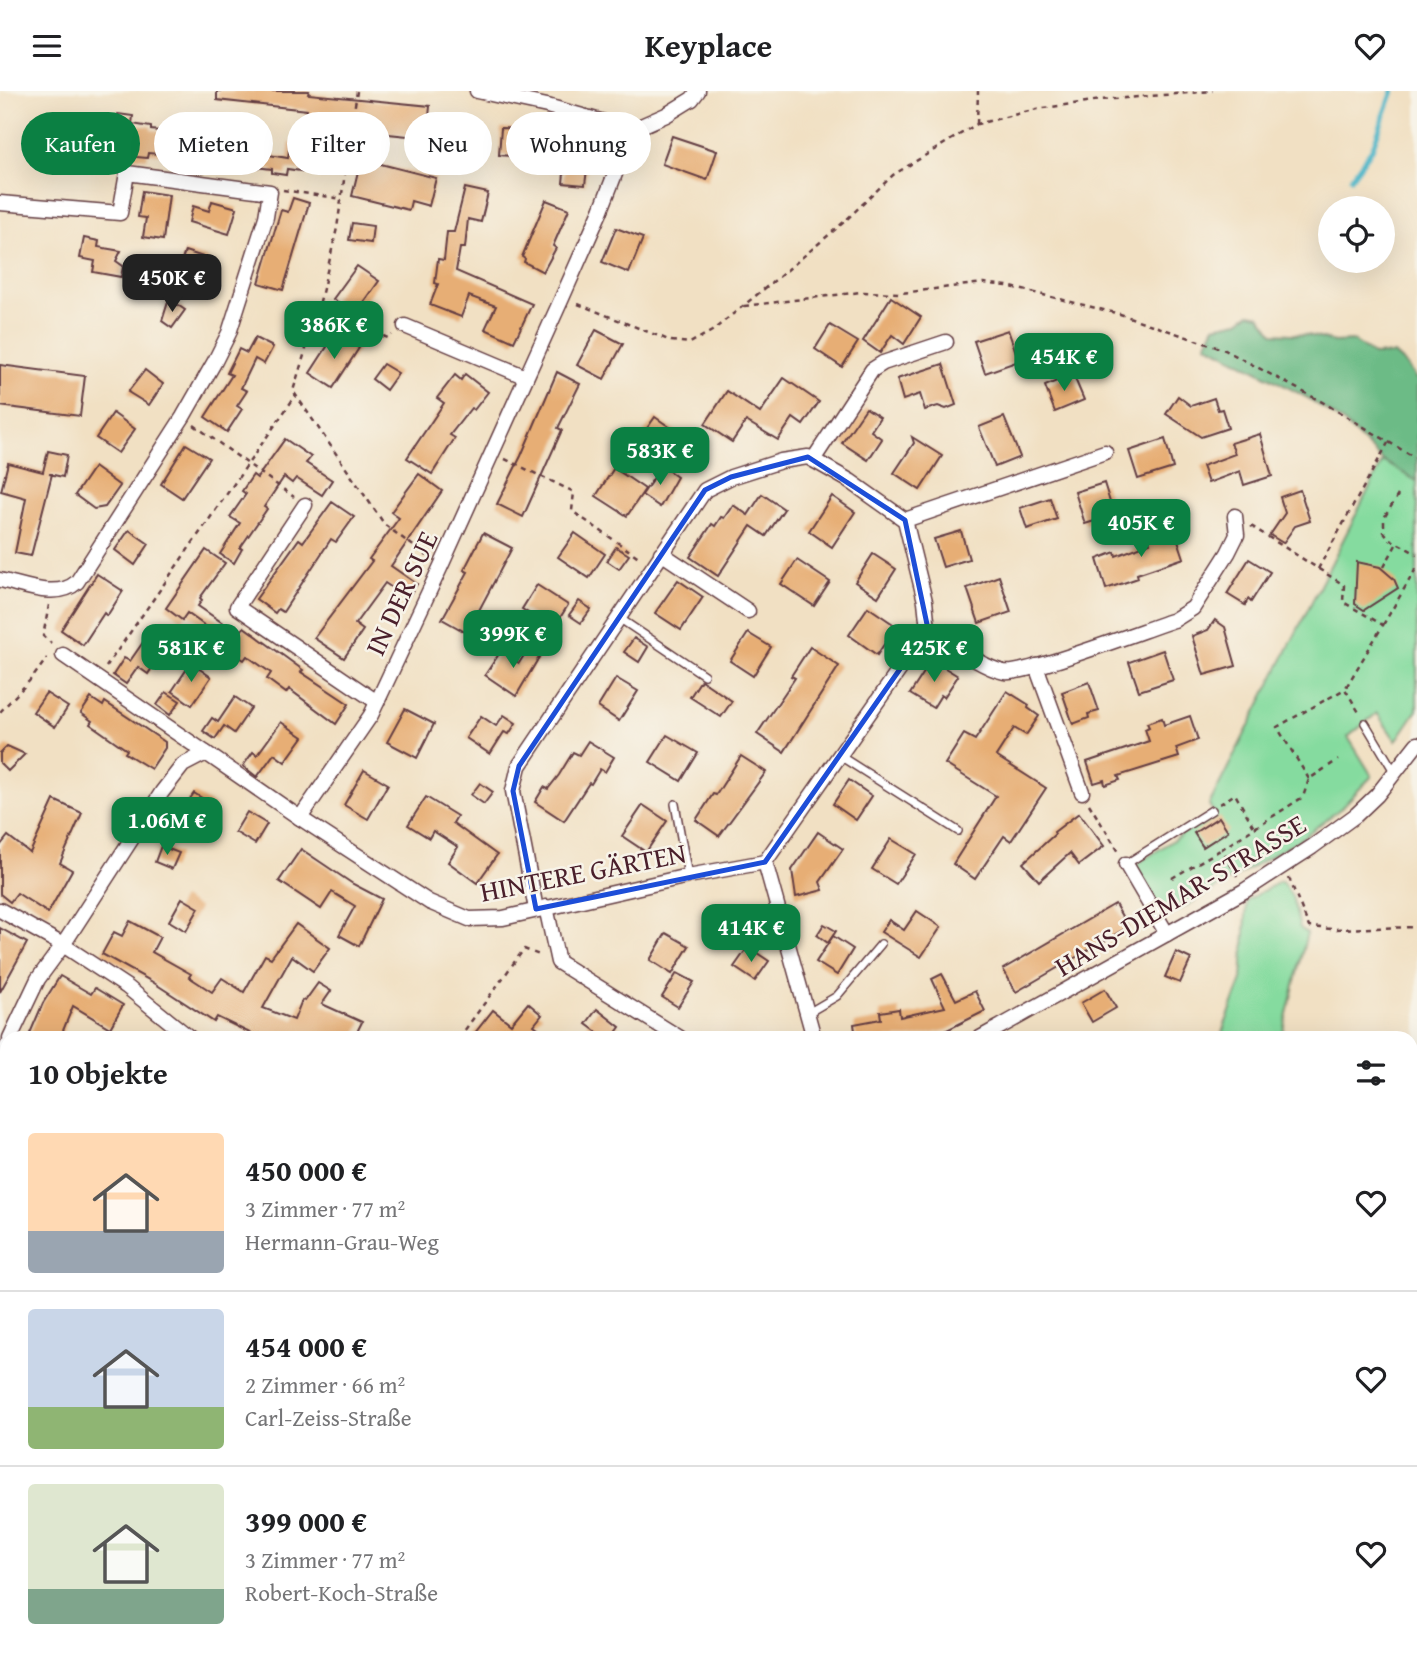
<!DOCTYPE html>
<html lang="de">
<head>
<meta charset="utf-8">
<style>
  body { margin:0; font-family:"Gentium Book Plus",serif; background:#f2f2f2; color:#202124; height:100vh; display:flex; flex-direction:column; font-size:26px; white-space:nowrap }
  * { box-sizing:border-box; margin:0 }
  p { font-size:23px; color:#757577 }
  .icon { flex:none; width:38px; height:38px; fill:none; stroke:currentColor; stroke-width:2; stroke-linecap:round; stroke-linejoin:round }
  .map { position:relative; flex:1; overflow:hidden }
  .drawer { position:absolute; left:0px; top:940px; width:1418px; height:625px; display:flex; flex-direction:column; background:#fff; border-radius:21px 21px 0 0; box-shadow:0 7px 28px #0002 }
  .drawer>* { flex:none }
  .top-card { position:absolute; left:21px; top:21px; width:700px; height:63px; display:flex; gap:14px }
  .tools { position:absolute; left:1318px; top:105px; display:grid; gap:14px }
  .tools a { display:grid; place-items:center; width:77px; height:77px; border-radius:50%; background:#fff; box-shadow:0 7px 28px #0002; font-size:35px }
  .price { position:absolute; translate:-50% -60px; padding:0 16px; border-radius:14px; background:#0b8043; color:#fff; font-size:23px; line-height:46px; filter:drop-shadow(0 2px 4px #0008) }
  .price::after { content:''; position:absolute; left:50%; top:42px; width:21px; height:16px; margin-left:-10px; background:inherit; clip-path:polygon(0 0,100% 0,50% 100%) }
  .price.current { background:#222; color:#fff }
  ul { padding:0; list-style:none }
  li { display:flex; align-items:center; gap:21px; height:175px; padding:0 28px }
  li+li { border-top:2px solid #e0e0e0 }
  li span { display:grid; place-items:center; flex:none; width:196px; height:140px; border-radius:7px; color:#555 }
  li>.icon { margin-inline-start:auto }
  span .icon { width:84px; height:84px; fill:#fffc; stroke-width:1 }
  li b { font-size:30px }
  h2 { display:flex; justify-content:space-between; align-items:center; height:84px; padding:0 28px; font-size:30px }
  .tag { padding:0 24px; border-radius:32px; background:#fff; box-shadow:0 7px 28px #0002; font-size:24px; line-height:63px }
  .tag.current { background:#0b8043; color:#fff }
  header { display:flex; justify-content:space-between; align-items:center; height:91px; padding:0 28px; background:#fff; font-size:32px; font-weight:800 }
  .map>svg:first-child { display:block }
</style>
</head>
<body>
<header><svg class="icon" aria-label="menu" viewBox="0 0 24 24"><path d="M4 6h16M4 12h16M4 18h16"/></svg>Keyplace<svg class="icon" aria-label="heart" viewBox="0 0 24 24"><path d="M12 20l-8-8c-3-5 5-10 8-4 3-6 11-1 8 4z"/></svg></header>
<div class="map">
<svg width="1417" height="1563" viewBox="0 0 1417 1563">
  <rect width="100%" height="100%" fill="#f7f3e8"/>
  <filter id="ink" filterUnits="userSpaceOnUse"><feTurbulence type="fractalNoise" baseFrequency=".0143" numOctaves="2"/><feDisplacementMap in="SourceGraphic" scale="14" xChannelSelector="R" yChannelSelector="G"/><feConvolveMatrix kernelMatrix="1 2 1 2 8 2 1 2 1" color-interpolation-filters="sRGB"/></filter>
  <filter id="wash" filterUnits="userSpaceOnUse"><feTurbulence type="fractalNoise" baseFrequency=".00686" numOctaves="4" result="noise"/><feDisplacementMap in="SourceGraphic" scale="28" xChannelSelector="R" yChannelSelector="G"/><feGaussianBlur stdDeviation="1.57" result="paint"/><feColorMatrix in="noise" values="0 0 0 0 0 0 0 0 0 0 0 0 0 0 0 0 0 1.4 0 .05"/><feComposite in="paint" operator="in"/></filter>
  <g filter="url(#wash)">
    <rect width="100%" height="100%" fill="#f1e0c3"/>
    <!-- green -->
    <g fill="#85db9f" stroke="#687d65" stroke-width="2">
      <path d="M1383,370L1417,390V619L1396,650L1377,622L1348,646L1372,685L1341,717L1305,745L1162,829L1131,777L1214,722L1209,714Z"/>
      <path d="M1281,790L1292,805L1300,837L1307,842L1281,947H1220L1242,889L1247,809Z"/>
    </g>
    <!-- forest -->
    <g fill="#6cbb86" stroke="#5b6d58" stroke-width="2">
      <path d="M1250,222L1260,224L1273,242L1308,244L1334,251L1354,250L1373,264L1394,263L1407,275L1417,289V390L1383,370L1345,333L1308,307L1206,253L1215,235L1239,230Z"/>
      <path d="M1411,1130H1417V1291L1411,1287Z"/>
      <path d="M799,1558H869L865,1563H795Z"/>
    </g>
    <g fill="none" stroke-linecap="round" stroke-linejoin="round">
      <!-- stream -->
      <g stroke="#4bb6c8" stroke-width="5">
        <path d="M1351,87L1372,58L1393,0"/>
        <path d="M1202,1558L1209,1563"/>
      </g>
    </g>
    <g id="blocks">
      <!-- building -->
      <g fill="#e7ae75">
        <path d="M217,0H309L308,3L430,15L427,47L369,41V36L306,30L307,19L217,9Z"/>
        <path d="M60,22L86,25L84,34L102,36L98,68L70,64L72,48L57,46Z"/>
        <path d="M118,23L133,25L132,33L151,36V39L178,42L179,30L203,32L201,60L183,58L182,65L148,62L147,67L126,65L129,47L115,45Z"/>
        <path d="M501,37L540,39L538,67L499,64Z"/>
        <path d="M235,45L257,47L256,62L288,67L290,52L312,55L308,81L287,78L286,84L272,82V78L219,72L221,59L233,61Z"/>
        <path d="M672,45L717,60L707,89L662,73Z"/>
        <path d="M567,52L590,55L585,94L563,92Z"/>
        <path d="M361,68L436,87L429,115L411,110L409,119L352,105Z"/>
        <path d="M465,97L488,102L481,131L468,128L465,157H460L456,180L532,213L514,251L485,238L496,215L469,205L461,226L430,214L438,193L435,192L438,168L444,169L447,141H454Z"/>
        <path d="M142,100L169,104L163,149L143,146L146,127L138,126Z"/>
        <path d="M293,107L309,112L283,199L259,192L281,119L288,121Z"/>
        <path d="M546,109L569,118L553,155L556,157L543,181L524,171L525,168L522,166Z"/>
        <path d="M212,110L237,117L229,143L189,131L193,115L209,120Z"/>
        <path d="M352,132L373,135L371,152L349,149Z"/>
        <path d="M616,137L643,147L629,182L602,171Z"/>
        <path d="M84,147L99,150L98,156L121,160L116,170L123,175L121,186L93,181L95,170L80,167Z"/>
        <path d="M185,160L209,168L199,198L175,190Z"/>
        <path d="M357,175L379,190L355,224L333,208Z"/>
        <path d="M891,206L921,226L904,253L892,244L880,262L863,250Z"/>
        <path d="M169,208L185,219L172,237L162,230Z"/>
        <path d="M830,234L858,251L842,276L815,258Z"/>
        <path d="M596,239L623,253L604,288L577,274Z"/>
        <path d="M1008,239L1019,270L985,282L974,250Z"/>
        <path d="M336,242L359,257L333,297L310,282Z"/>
        <path d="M255,247L273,256L264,273L255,268L241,297L247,300L237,315L242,318L227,341L205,326L232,284L227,282L239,258L247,262Z"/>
        <path d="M383,273L398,282L386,299L372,288Z"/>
        <path d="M943,273L956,314L946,318L938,315L925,319L920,303L903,309L897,288Z"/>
        <path d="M0,274L85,285L80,325L0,315Z"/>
        <path d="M145,279L163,293L149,314L128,301Z"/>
        <path d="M557,281L580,293L558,337L562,339L523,426L497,413L521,365Z"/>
        <path d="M465,283L488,301L474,319L471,317L450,344L455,347L432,383L407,367L444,312L437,307L455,284L461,289Z"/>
        <path d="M1073,283L1084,309L1055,321L1045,295Z"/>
        <path d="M784,287L819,311L803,334L793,327L778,349L746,330L732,351L705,333L727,300L760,322Z"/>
        <path d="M1178,305L1191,315L1214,307L1218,319L1222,318L1228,337L1201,346L1166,323Z"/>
        <path d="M866,317L880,326L871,340L882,348L868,369L842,352Z"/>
        <path d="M113,322L135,338L118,362L96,347Z"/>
        <path d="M655,326L690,350L671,378L636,353Z"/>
        <path d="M1004,326L1020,366L995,376L979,336Z"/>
        <path d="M1260,343L1272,385L1244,394L1240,380L1208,392L1202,375L1235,363L1231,352Z"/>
        <path d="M912,346L942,365L920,399L894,382L914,352Z"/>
        <path d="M285,348L311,366L306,372L332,389L322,404L296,387L292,392L284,386L264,416L267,418L240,457L242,458L234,472L220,463L240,432L230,426L246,403L242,400L253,384L257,387Z"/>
        <path d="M1165,348L1173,377L1138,388L1129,360Z"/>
        <path d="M186,353L209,367L182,407L161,393Z"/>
        <path d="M48,360L67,364L63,386L49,383H52L31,465L15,462L26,407L1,400L8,372L43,381Z"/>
        <path d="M662,375L677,386L660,416L642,404Z"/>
        <path d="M94,376L120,395L105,416L94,418L75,404Z"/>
        <path d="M614,377L645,398L627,425L596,405Z"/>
        <path d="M419,383L442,400L391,475L417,493L407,507L385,492L355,533L363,539L344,567L314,547L372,470L369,468L399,427L391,421Z"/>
        <path d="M1104,392L1114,424L1085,433L1075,401Z"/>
        <path d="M1300,399L1310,430L1295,435L1283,452L1270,444L1285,422L1280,406Z"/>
        <path d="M762,403L784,418L766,445L751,435L718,485L690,466L712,433L715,435L721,426L724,427L733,414L748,424Z"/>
        <path d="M832,405L855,421L832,456L809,440Z"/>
        <path d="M1050,407L1057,428L1027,438L1020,417Z"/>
        <path d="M332,411L354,426L336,451L331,448L283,521L278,518L275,522L256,508L299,448L303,451Z"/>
        <path d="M1174,437L1184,467L1137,483L1138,487L1106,498L1097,468L1115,461L1116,465L1150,452L1148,446Z"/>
        <path d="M129,439L149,453L135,474L115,459Z"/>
        <path d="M961,440L969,468L943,476L934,448Z"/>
        <path d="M483,442L512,457L467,542L442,528L468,481L464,479Z"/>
        <path d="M575,442L605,463L589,487L558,466Z"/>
        <path d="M616,456L629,464L619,478L607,470Z"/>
        <path d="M206,459L225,472L200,507L202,509L198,515L239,543L244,536L303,579L301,581L349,613L336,633L289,598L286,602L267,588L271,582L247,565L244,569L208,544L211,539L187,522L182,529L166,517Z"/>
        <path d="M873,463L896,478L878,506L855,491Z"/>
        <path d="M1249,468L1270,481L1251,511L1248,508L1245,514L1227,503Z"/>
        <path d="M797,469L830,491L814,515L781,493Z"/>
        <path d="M1357,471L1380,476L1394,488L1398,497L1364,519L1355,513Z"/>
        <path d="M97,483L123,500L107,525L104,522L83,554L61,539Z"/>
        <path d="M999,485L1011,521L979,532L967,497Z"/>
        <path d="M678,489L703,506L681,539L655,522Z"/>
        <path d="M537,494L568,514L553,538L522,518Z"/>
        <path d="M579,510L591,518L581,532L569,524Z"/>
        <path d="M868,516L896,535L877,564L849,544Z"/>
        <path d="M1215,529L1225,536L1236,575L1204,584L1192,545L1208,539Z"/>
        <path d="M748,542L771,556L753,585L730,570Z"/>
        <path d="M146,547L163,560L148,583L138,576L126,593L113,584L124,567L130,570Z"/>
        <path d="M634,547L648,556L639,571L624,561Z"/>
        <path d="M530,555L541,563L516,605L485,584L501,560L519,572Z"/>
        <path d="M810,556L839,575L784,661L757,643L795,587L791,585Z"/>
        <path d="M1163,559L1173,589L1139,600L1129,571Z"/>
        <path d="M932,569L958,585L944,606L941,604L933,617L910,603Z"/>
        <path d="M191,572L211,586L192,614L172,600Z"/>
        <path d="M616,587L638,600L619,630L598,616Z"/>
        <path d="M701,589L732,610L721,626L690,606Z"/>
        <path d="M1089,591L1099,620L1088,623L1089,627L1073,633L1062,601Z"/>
        <path d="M1007,600L1029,614L1028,617L1039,625L1026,644L1014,637L996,665L1046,697L1011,750L1004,745L975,788L953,773L996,705L945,673L964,643L975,649Z"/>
        <path d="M166,601L180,610L170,624L157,614Z"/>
        <path d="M46,602L68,616L55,636L33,621Z"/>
        <path d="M235,606L251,617L234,642L224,635L215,648L203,640L212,627L218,631Z"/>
        <path d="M91,607L103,615L105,611L165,651V657L151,678L125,662L127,659L90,633L92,630L81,622Z"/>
        <path d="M405,618L434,633L417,667L387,651Z"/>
        <path d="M504,624L516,632L509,643L504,641L490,663L466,647L481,625L496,635Z"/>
        <path d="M1190,625L1198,649L1176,657L1179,666L1118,685L1120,689L1105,694L1104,689L1094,692L1087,671L1149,650L1145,638L1149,636L1147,632L1162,627L1164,634Z"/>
        <path d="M281,631L303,646L285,671L274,663L257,686L243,675L253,661L257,664Z"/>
        <path d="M667,644L698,662L681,690L650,671Z"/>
        <path d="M588,650L614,666L605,681L600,678L591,693L589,692L564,730L535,711L544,696L548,698L559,684L573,661L579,664Z"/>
        <path d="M7,655L25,663L8,680L0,672V662Z"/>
        <path d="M741,665L766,681L719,745L696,729L713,703L716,704Z"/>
        <path d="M364,679L388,693L368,728L344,714Z"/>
        <path d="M849,689L872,705L856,729L833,713Z"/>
        <path d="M480,692L493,701L484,713L471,704Z"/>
        <path d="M194,702L216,716L194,748L172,734Z"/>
        <path d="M426,706L457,725L453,732L497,764L477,792L448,771L458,756L433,740L429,747L408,734Z"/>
        <path d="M54,709L82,722L60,772L72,779L48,822L17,802L10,811L0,803V755L8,745L30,762Z"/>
        <path d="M643,714L667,730L646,761L622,745Z"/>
        <path d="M247,721L267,733L255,753L235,741Z"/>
        <path d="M1079,722L1104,755L1079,774L1070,762L1039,790L1023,772L1055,743L1054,741Z"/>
        <path d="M1219,726L1228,740L1203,756L1194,742Z"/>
        <path d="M818,741L843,758L820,791L823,799L796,806L792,779Z"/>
        <path d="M891,748L916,763L896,793L872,778Z"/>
        <path d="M161,755L179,762L172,778L155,771Z"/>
        <path d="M301,758L353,793L382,808L359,855L339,844L355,815L332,801L321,818L279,790Z"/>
        <path d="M182,807L199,817L186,840L169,830Z"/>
        <path d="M1115,813L1128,836L1016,901L1003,878Z"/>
        <path d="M917,820L941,836L921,866L881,841L889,829L904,839Z"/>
        <path d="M130,830L160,846L152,861L191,883L189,886L212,901L222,887L244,901L265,864L271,867L296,833L330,857L313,880L292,865L263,917L294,929L302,909L305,910L318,892L331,900L322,913L362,931L354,947H260L217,926L214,931L151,890L102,863L114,841L122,845Z"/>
        <path d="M824,833L836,840L828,852L817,844Z"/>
        <path d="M0,837L27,852L0,901Z"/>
        <path d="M666,842L689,855L672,883L650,869Z"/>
        <path d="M833,845L853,858L837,884L816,871Z"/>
        <path d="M748,856L769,870L755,890L734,876Z"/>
        <path d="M1176,861L1191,868L1180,892L1165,886Z"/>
        <path d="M677,882L694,891L678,916L662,906Z"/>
        <path d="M942,883L956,909L975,900L985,920L947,939L911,947H856L854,933L881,928L880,921L899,918L900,926L945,916L932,888Z"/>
        <path d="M60,885L91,903L95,897L123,914L110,937L73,915L60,947H28L43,912Z"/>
        <path d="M1105,898L1116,917L1092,931L1081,912Z"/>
        <path d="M528,912L542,924L534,934L551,947H471L493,919L511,933Z"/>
        <path d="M597,918L620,936L612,947H605L586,933Z"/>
      </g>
    </g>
  </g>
  <g filter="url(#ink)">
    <use href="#blocks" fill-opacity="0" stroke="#633c42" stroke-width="2"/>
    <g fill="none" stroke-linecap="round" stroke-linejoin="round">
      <defs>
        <g id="lane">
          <path d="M619,527L704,584"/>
          <path d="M1365,632L1395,682"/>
          <path d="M840,665L958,740"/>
          <path d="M675,713L688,785"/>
          <path d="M1126,773L1212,719"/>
          <path d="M808,922L837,905L881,853"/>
        </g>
        <g id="street">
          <path d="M477,0L547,15L632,39L666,24L692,8L698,0"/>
          <path d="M0,112L120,122L127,82L270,101L266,126L229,242L215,270L183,326L77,491C57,509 24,494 0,489"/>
          <path d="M405,235L526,286"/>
          <path d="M813,369L872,279L883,272L946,251"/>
          <path d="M305,414L237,516L377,611"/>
          <path d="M905,429L1105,361"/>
          <path d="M661,462L748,520"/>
          <path d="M928,538C949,551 980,576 1004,581C1024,585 1146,538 1174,529L1193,517L1228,462L1237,444L1235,425"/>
          <path d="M63,564L206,662"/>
          <path d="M1036,575L1082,701"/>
          <path d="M300,727L371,624L441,475L562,207L601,119L632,39"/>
          <path d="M765,771L814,947"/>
          <path d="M1126,773L1167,843"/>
          <path d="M546,816L558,871L680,947"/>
          <path d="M536,818L513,700L519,675L705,399L731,386L781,370L808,366L850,390L905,429L925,510L928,538L765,771"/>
          <path d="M0,819L63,854L127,896L190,947"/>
          <path d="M10,947L38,888L63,854L162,701L183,674L206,662L300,727L429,811L469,828L503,827L688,785L765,771"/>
          <path d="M980,947L1244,800L1312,756L1356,724L1377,704L1417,653"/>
          <path d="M0,976L7,955"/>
          <path d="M0,1105L7,1108"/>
          <path d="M0,1146L7,1132"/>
          <path d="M0,1156L7,1159"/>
          <path d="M1410,1287L1417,1291"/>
          <path d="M0,1312L7,1310"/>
          <path d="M437,1558L443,1563"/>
          <path d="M0,1563L7,1551"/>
          <path d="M171,1563L174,1558"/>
          <path d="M365,1563L369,1558"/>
        </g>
      </defs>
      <!-- lane casing -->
      <use href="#lane" stroke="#633c42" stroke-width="10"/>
      <!-- street casing -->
      <use href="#street" stroke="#633c42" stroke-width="17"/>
      <!-- path -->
      <g stroke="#633c42" stroke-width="2.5" stroke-dasharray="5 5" stroke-linecap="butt">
        <path d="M357,0L337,137L318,219L293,300L385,434L427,465"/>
        <path d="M977,33L978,0"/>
        <path d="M283,99L342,108"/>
        <path d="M578,213L671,250L690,252L712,240L785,181L844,131L893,84L977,33L1037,18L1101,9L1213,0"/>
        <path d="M744,215L861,201L902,202L983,192L1007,195L1120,223L1225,259L1324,312L1417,368"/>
        <path d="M318,219L388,247L392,244"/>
        <path d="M194,334L294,406"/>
        <path d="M505,368L574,401L572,420L640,467"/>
        <path d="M1398,404L1384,427V441L1390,448L1417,463"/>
        <path d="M1251,435L1344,494L1343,511L1383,534L1345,598"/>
        <path d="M1384,476L1397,452"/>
        <path d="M1318,478L1388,352"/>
        <path d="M49,514L43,545L51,552"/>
        <path d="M1383,534L1417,476"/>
        <path d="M106,576L296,304"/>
        <path d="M0,621L33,586L47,567"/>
        <path d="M1309,688L1277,636L1345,598L1360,623"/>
        <path d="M1089,713L1119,761"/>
        <path d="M1220,713L1235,703L1254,736"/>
        <path d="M1237,785L1222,758L1303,706L1309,688L1338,669"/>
        <path d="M1172,787L1222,758"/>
        <path d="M1289,787L1309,836L1332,838L1417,836"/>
        <path d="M459,947L524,858L542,865"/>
        <path d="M703,1558L709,1563"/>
        <path d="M1341,1558L1344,1563"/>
        <path d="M825,1563L827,1558"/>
      </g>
      <!-- lane -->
      <use href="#lane" stroke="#fff" stroke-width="7"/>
      <!-- street -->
      <use href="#street" stroke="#fff" stroke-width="14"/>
    </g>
  </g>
  <!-- marked area -->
  <path fill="none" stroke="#1d4ed8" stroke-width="5" stroke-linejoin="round" d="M808,366L905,429L928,538L765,771L536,818L513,700L519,675L705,399L731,386Z"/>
  <g text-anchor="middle" stroke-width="5" stroke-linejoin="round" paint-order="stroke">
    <!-- street labels -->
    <g font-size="28" fill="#4a1f2b" stroke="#f7f3e8">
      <text transform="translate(401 502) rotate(-65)" y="10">IN DER SUE</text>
      <text transform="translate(583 781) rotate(-11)" y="10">HINTERE GÄRTEN</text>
      <text transform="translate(1180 804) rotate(-31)" y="10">HANS-DIEMAR-STRASSE</text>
    </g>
  </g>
</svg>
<div class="tools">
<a><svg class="icon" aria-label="locate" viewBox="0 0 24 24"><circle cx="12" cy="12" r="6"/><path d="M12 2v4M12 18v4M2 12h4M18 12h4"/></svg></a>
</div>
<b class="price current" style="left:172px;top:223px">450K €</b>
<b class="price" style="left:334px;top:270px">386K €</b>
<b class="price" style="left:1064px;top:302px">454K €</b>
<b class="price" style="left:660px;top:396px">583K €</b>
<b class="price" style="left:1141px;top:468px">405K €</b>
<b class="price" style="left:513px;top:579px">399K €</b>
<b class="price" style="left:191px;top:593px">581K €</b>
<b class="price" style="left:934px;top:593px">425K €</b>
<b class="price" style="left:167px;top:766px">1.06M €</b>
<b class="price" style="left:751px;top:873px">414K €</b>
<div class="top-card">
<a class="tag current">Kaufen</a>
<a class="tag">Mieten</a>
<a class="tag">Filter</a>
<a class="tag">Neu</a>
<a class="tag">Wohnung</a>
</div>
<section class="drawer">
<h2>10 Objekte<svg class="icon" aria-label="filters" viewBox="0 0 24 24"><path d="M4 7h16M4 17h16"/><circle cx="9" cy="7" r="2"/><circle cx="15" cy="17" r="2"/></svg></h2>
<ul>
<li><span style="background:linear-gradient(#ffd9b3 70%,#9aa5b1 0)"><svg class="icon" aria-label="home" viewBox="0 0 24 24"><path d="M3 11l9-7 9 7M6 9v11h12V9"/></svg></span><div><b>450 000 €</b><p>3 Zimmer · 77 m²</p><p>Hermann-Grau-Weg</p></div><svg class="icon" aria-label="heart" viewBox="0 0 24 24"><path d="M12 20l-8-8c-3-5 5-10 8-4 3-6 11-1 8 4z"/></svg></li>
<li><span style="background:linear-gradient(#c9d6e8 70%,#8fb573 0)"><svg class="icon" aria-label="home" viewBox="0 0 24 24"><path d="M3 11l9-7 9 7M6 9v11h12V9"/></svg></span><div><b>454 000 €</b><p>2 Zimmer · 66 m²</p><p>Carl-Zeiss-Straße</p></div><svg class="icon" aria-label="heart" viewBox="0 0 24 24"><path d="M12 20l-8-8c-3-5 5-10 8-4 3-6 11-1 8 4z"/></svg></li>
<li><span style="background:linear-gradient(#dfe7d0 75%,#7fa58c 0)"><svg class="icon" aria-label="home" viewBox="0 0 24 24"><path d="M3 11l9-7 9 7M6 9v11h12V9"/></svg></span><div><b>399 000 €</b><p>3 Zimmer · 77 m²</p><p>Robert-Koch-Straße</p></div><svg class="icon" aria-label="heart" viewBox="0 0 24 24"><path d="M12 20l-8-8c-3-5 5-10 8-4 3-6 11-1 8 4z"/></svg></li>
</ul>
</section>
</div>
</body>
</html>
